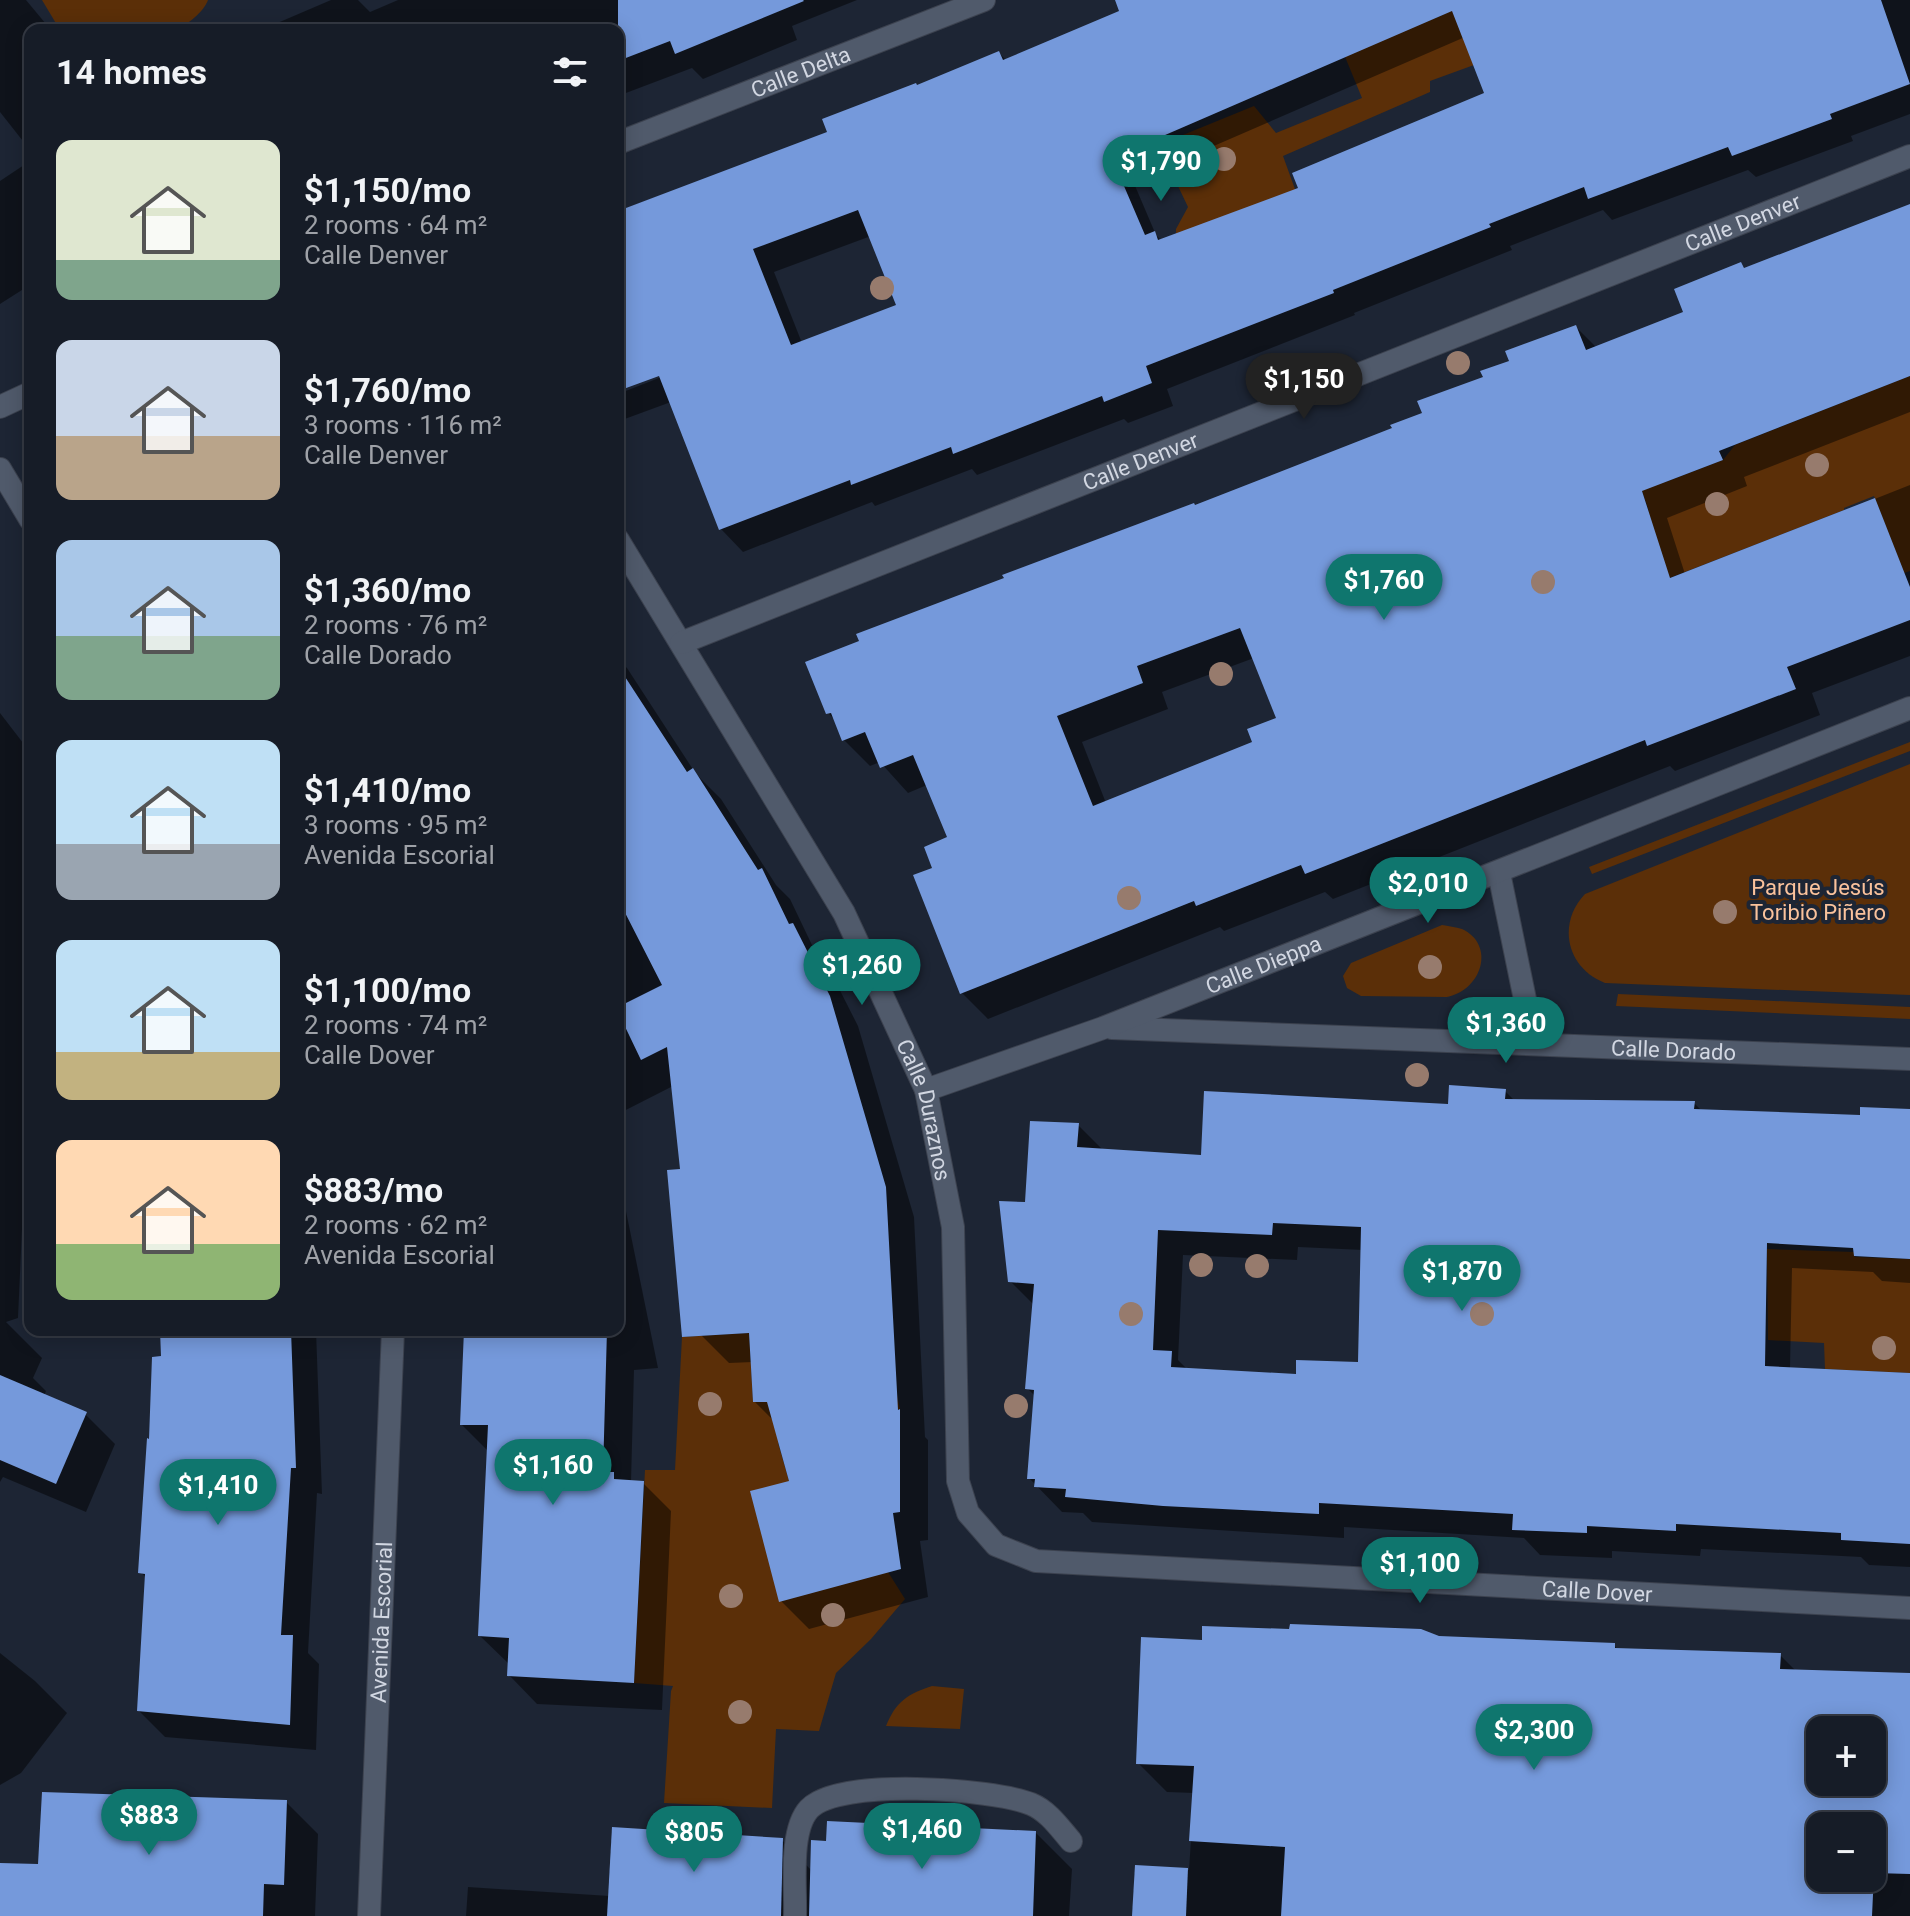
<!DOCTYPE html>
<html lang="en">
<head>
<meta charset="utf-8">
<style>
  body { margin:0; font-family:Roboto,sans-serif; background:#232933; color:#f1f3f6; height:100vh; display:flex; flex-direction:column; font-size:30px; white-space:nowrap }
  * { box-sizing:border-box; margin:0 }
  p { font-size:26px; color:#9ea1a7 }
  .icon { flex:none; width:44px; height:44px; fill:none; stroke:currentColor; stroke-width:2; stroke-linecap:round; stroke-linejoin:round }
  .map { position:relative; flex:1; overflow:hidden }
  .sheet { position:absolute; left:24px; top:24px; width:600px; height:1312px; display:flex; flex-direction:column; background:#161c27; border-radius:16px; box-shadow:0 4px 20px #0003,0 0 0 2px #353a44 }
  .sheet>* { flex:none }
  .tools { position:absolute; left:1806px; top:1716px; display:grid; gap:16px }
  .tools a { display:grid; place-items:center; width:80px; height:80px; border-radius:16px; background:#161c27; box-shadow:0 4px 20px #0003,0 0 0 2px #353a44; font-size:40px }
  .price { position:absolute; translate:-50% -68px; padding:0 18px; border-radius:28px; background:#0f766e; color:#fff; font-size:26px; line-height:52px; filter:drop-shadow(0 2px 4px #0008) }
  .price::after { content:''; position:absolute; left:50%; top:48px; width:24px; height:18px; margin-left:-12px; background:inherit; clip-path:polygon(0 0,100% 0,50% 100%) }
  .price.on { background:#222; color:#fff }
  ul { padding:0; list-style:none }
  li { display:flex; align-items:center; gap:24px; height:200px; padding:0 32px }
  li span { display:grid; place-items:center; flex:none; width:224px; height:160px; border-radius:16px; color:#555 }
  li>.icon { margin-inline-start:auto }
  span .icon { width:96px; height:96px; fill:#fffc; stroke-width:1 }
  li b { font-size:34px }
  h2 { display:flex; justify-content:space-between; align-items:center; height:96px; padding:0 32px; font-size:34px }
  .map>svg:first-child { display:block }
</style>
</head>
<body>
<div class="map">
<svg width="1910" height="1916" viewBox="0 0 1910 1916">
  <rect width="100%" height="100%" fill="#1d2534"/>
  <!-- green -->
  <g fill="#5b2f08">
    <path d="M42,0H208C205,9 191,23 181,26C153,36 92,30 60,30Z"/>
    <path d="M1451,0L1474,65L1430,81V92L1283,156L1321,261L1176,256V229L1188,207L1157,142L1178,137L1254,106L1276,133L1362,98L1334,30L1383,39L1443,15Z"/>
    <path d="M1910,376V571L1904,573L1874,496L1844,508V510L1659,582L1648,508L1640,485L1666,482L1723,460L1735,445Z"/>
    <path d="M1910,742V751L1592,874L1589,867Z"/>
    <path d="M1910,764V995L1605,983C1566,968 1557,923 1585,894Z"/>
    <path d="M1442,925C1448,926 1456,927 1462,929C1496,945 1482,990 1447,997L1361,996L1347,988L1343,976L1351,963Z"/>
    <path d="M1618,994L1910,1007V1019L1616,1006Z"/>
    <path d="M1767,1249L1854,1252L1855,1257L1910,1259V1373L1825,1369L1824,1343L1768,1340Z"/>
    <path d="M749,1333L753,1402L897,1395L900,1409L778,1443L789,1481L888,1572L905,1599L871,1639L836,1673L819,1731L776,1729L772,1808L664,1803L671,1691L673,1686L634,1683L645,1470H675L682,1337Z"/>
    <path d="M932,1686L964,1689L960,1729L886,1726C896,1701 908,1694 932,1686Z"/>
  </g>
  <!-- shadow -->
  <g fill="#0007" fill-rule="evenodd">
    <path d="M0,0H26L51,30H30V150L0,112Z"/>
    <path d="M331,0H358L370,12L398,0H857L792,26L797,40L703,79L692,68L618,96V30H261Z"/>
    <path d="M1133,0H1910V114L1851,136L1853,141L1756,177L1748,170L1612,220L1603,210L1510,246L1512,250L1354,313L1355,315L1167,389L1173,406L1128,423L1124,419L977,475L972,469L875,506L872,502L743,552L721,529L671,402L622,420L618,416V394L669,374L668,370L618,389V211L830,133L918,87L999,53L1006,60L1122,12ZM1465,37L1487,94L1301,189L1162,241L1156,235L1133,181ZM871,236L898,306L802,343L774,272Z"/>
    <path d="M30,161V298L22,290L0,304V181Z"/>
    <path d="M1910,206V412L1744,477L1747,486L1667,518L1685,574L1910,485V656L1812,693L1820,715L1675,771L1670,766L1333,899L1325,892L1224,931L1220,927L988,1019L962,993L935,869L950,838L927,785L908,793L880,762L870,766L844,740L836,721L828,713L1195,507L1394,430L1576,327L1597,348L1685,313L1741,264L1746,270ZM1254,658L1278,719L1255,743L1106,803L1082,742L1168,709L1162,692Z"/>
    <path d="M618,659L627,668L696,774L721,799L776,885L790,899L812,945L821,953L858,1026L914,1217L925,1437L928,1440V1540L920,1541L928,1597L809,1629L781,1601L791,1483L774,1421L755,1402L753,1362L729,1363L701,1335L673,1086L618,1114Z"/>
    <path d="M0,713L30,752V1052L18,1318L6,1322L42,1358L33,1378L46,1391L44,1396L85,1414L115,1444L86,1512L3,1477L0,1482Z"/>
    <path d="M1505,1091L1515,1101L1694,1103L1702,1111L1862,1118L1910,1111V1283L1882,1281L1873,1272L1792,1268L1790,1369L1910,1375V1567L1869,1565L1861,1557L1701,1549L1700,1556L1612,1551V1558L1540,1555L1524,1538L1344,1527V1538L1092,1522L1083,1513L1062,1512L1029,1478L1035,1396L1027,1388L1034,1305L1010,1281L1027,1204L1078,1125L1104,1151L1203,1157L1450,1106ZM1298,1247L1363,1250L1360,1364L1297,1377L1188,1370L1178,1360L1183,1255L1297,1260Z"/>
    <path d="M618,1172L658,1368L634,1370L631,1482L643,1483L671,1511L662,1710L537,1704L509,1675V1664L480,1636L489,1452L462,1425L465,1330H618Z"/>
    <path d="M162,1330H316L322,1494L317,1493L308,1653L319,1664L316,1750L165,1737L139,1711L146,1578L141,1572L151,1442L163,1358Z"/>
    <path d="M1439,1638L1614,1645L1618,1650L1780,1655L1796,1671L1910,1675V1916H1134L1137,1868L1189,1870L1194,1793L1167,1792L1138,1763L1203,1642ZM1820,1730H1872V1782H1820ZM1820,1826H1872V1878H1820Z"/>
    <path d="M0,1653L35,1681L67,1713L21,1773L0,1785Z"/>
    <path d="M286,1802L318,1834L315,1916H0V1865L40,1867Z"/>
    <path d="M1036,1833L1072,1869L1069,1916H466L468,1887L610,1896L782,1840L812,1871Z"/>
  </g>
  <!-- building -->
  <g fill="#7599db" fill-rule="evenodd">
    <path d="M618,0H803L804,1L675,54L670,41L618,61Z"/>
    <path d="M1115,0H1881L1910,84L1830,114L1832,119L1732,156L1728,147L1588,199L1584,187L1489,224L1491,227L1333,290L1334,293L1146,366L1152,383L1104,402L1102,396L953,454L951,447L851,485L850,480L719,530L659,376L618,391V211L827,132L822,119L916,83L917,85L999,51L1003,60L1119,11ZM1452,11L1484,93L1292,173L1298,188L1158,240L1155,231L1145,235L1112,158ZM858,210L896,305L791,345L753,249Z"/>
    <path d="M1910,204V376L1719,451L1723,460L1642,491L1670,578L1875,498L1910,587V620L1787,667L1796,689L1647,746L1645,740L1305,874L1301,865L1196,906L1194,901L960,994L913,875L932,868L924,847L947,837L913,755L880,768L865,732L842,741L831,713L826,714L805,662L859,641L856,634L1004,578L1002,575L1194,503L1195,505L1392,428L1390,425L1422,413L1417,401L1483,377L1480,371L1509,361L1505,351L1576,325L1586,350L1683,312L1674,289L1741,262L1744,268ZM1240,628L1276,718L1247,729L1252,742L1093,806L1057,716L1143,683L1137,666Z"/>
    <path d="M618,666L687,772L693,768L758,870L762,868L789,924L793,923L830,996L886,1187L898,1410L900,1409V1512L893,1513L901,1569L779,1602L750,1491L789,1481L767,1402H753L749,1333L682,1337L667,1170L680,1169L667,1047L641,1060L618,1012V1007L662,985L618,899Z"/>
    <path d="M1449,1085L1506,1089L1505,1099L1695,1101L1694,1109L1860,1115V1107L1910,1109V1259L1854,1256L1853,1248L1767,1243L1765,1366L1910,1373V1544L1841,1540V1533L1676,1524V1531L1587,1526V1533L1512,1530L1513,1514L1319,1503V1514L1163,1506L1065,1497L1066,1489L1034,1487L1035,1479H1027L1034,1390L1025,1389L1034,1284L1008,1282L999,1201L1025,1202L1030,1121L1079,1123L1077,1147L1201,1155L1204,1091L1448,1104ZM1273,1223L1361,1227L1358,1362L1296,1360V1374L1171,1367L1172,1351L1153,1350L1158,1230L1272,1235Z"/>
    <path d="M160,1330H291L296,1468H291L281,1635H293L290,1725L137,1711L145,1574L138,1573L147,1438L149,1439L152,1357L161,1356Z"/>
    <path d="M464,1330H607L603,1472H614V1479L644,1481L634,1683L507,1676L509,1638L478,1636L488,1425H460Z"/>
    <path d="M0,1375L87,1412L56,1484L0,1460Z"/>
    <path d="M1290,1624L1421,1629L1439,1636L1615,1643V1648L1781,1653L1780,1669L1910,1673V1874L1874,1873L1872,1916H1281L1285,1847L1189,1841L1194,1766L1136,1764L1141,1637L1202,1640V1626L1289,1629ZM1820,1730H1872V1782H1820ZM1820,1826H1872V1878H1820Z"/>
    <path d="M42,1792L287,1800L284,1885L264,1884L263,1916H0V1863L38,1864Z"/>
    <path d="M827,1821L1036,1831L1033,1916H809L811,1840L826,1841Z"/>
    <path d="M612,1827L783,1838L781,1916H607Z"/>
    <path d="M1135,1865L1188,1868L1186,1916H1132Z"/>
  </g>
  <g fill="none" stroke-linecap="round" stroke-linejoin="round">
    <defs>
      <path id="service" d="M795,1916C796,1886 789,1831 809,1809C839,1777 993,1789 1031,1804C1048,1811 1059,1827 1071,1841"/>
      <g id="minor">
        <path id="s1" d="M618,143L984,0"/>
        <path d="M0,407L30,393"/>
        <path id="s2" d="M618,540L844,913L926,1090L953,1227L958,1481L968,1513L996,1545L1036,1561L1910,1608"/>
        <path id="s3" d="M681,643L1910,156"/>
        <path d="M1499,873L1534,1043"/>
        <path id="s4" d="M1112,1028L1910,1059"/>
        <path id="s5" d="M926,1090L1103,1028L1910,708"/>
      </g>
      <g id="tertiary">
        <path d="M0,469L30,519"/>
        <path id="s6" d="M369,1916L393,1330"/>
      </g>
    </defs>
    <!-- service casing -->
    <use href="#service" stroke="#3c424f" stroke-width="24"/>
    <!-- minor casing -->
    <use href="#minor" stroke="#3c424f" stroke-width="24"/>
    <!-- tertiary casing -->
    <use href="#tertiary" stroke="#3c424f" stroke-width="24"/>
    <!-- service -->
    <use href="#service" stroke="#505a6b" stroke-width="22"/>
    <!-- minor -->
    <use href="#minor" stroke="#505a6b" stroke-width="22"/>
    <!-- tertiary -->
    <use href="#tertiary" stroke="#505a6b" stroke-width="22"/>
  </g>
  <!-- trees -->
  <g fill="#977b6d">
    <circle cx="1224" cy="159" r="12"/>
    <circle cx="882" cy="288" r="12"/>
    <circle cx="1458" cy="363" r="12"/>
    <circle cx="1817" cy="465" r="12"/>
    <circle cx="1717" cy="504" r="12"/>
    <circle cx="1543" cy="582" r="12"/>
    <circle cx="1221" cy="674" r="12"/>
    <circle cx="1129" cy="898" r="12"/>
    <circle cx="1725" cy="912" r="12"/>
    <circle cx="1430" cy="967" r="12"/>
    <circle cx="1417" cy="1075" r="12"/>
    <circle cx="1201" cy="1265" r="12"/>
    <circle cx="1257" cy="1266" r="12"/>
    <circle cx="1461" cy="1269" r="12"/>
    <circle cx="1131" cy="1314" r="12"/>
    <circle cx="1482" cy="1314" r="12"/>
    <circle cx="1884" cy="1348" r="12"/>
    <circle cx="710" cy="1404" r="12"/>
    <circle cx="1016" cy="1406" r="12"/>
    <circle cx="731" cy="1596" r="12"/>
    <circle cx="833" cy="1615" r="12"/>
    <circle cx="740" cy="1712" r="12"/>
  </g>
  <g text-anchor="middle" stroke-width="8" stroke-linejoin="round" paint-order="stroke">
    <!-- street labels -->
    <g font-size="22" fill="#d2d7e2" stroke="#1d2534">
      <text dy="8" stroke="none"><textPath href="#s1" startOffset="196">Calle Delta</textPath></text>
      <text dy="8" stroke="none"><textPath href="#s3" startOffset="1142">Calle Denver</textPath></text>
      <text dy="8" stroke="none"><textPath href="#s3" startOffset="494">Calle Denver</textPath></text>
      <text dy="8" stroke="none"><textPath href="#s5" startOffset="360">Calle Dieppa</textPath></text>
      <text dy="8" stroke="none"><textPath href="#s4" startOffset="562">Calle Dorado</textPath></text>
      <text dy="8" stroke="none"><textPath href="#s2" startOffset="650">Calle Duraznos</textPath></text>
      <text dy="8" stroke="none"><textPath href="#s2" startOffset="1706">Calle Dover</textPath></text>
      <text dy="8" stroke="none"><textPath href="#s6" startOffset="294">Avenida Escorial</textPath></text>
    </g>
    <!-- park labels -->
    <g font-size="22" fill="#fac29c" stroke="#1d2534">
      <text x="1818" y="895">Parque Jesús<tspan x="1818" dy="25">Toribio Piñero</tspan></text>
    </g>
  </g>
</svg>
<div class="tools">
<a>+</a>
<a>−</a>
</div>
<b class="price" style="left:1161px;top:203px">$1,790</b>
<b class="price on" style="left:1304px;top:421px">$1,150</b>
<b class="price" style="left:1384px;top:622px">$1,760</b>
<b class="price" style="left:1428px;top:925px">$2,010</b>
<b class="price" style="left:862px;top:1007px">$1,260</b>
<b class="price" style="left:1506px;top:1065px">$1,360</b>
<b class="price" style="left:1462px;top:1313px">$1,870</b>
<b class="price" style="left:553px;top:1507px">$1,160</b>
<b class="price" style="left:218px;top:1527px">$1,410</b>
<b class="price" style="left:1420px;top:1605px">$1,100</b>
<b class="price" style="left:1534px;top:1772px">$2,300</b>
<b class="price" style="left:149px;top:1857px">$883</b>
<b class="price" style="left:922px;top:1871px">$1,460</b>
<b class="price" style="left:694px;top:1874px">$805</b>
<section class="sheet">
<h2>14 homes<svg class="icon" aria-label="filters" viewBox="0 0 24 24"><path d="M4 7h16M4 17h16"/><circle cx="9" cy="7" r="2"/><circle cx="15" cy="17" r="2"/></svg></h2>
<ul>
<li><span style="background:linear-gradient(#dfe7d0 75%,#7fa58c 0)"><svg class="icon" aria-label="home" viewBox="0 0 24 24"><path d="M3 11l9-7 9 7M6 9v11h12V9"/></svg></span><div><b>$1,150/mo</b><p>2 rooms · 64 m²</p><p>Calle Denver</p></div></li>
<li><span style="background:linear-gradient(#c9d6e8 60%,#b9a48a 0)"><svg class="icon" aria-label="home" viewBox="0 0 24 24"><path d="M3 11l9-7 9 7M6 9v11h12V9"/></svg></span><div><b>$1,760/mo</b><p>3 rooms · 116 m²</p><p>Calle Denver</p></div></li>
<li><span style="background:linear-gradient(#a9c7e8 60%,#7fa58c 0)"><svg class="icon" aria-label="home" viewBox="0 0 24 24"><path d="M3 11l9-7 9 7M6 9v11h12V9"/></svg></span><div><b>$1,360/mo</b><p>2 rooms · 76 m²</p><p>Calle Dorado</p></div></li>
<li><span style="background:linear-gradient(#bfe0f5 65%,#9aa5b1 0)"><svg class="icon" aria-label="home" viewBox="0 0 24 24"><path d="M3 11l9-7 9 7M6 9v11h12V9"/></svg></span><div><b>$1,410/mo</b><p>3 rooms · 95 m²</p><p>Avenida Escorial</p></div></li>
<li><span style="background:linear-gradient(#bfe0f5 70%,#c2b280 0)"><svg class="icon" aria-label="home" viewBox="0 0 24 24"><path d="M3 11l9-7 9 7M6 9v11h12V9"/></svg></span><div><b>$1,100/mo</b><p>2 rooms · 74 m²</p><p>Calle Dover</p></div></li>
<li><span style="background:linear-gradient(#ffd9b3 65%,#8fb573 0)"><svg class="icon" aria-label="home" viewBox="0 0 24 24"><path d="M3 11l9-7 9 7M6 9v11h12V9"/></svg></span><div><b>$883/mo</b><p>2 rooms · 62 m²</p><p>Avenida Escorial</p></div></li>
</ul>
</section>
</div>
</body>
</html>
